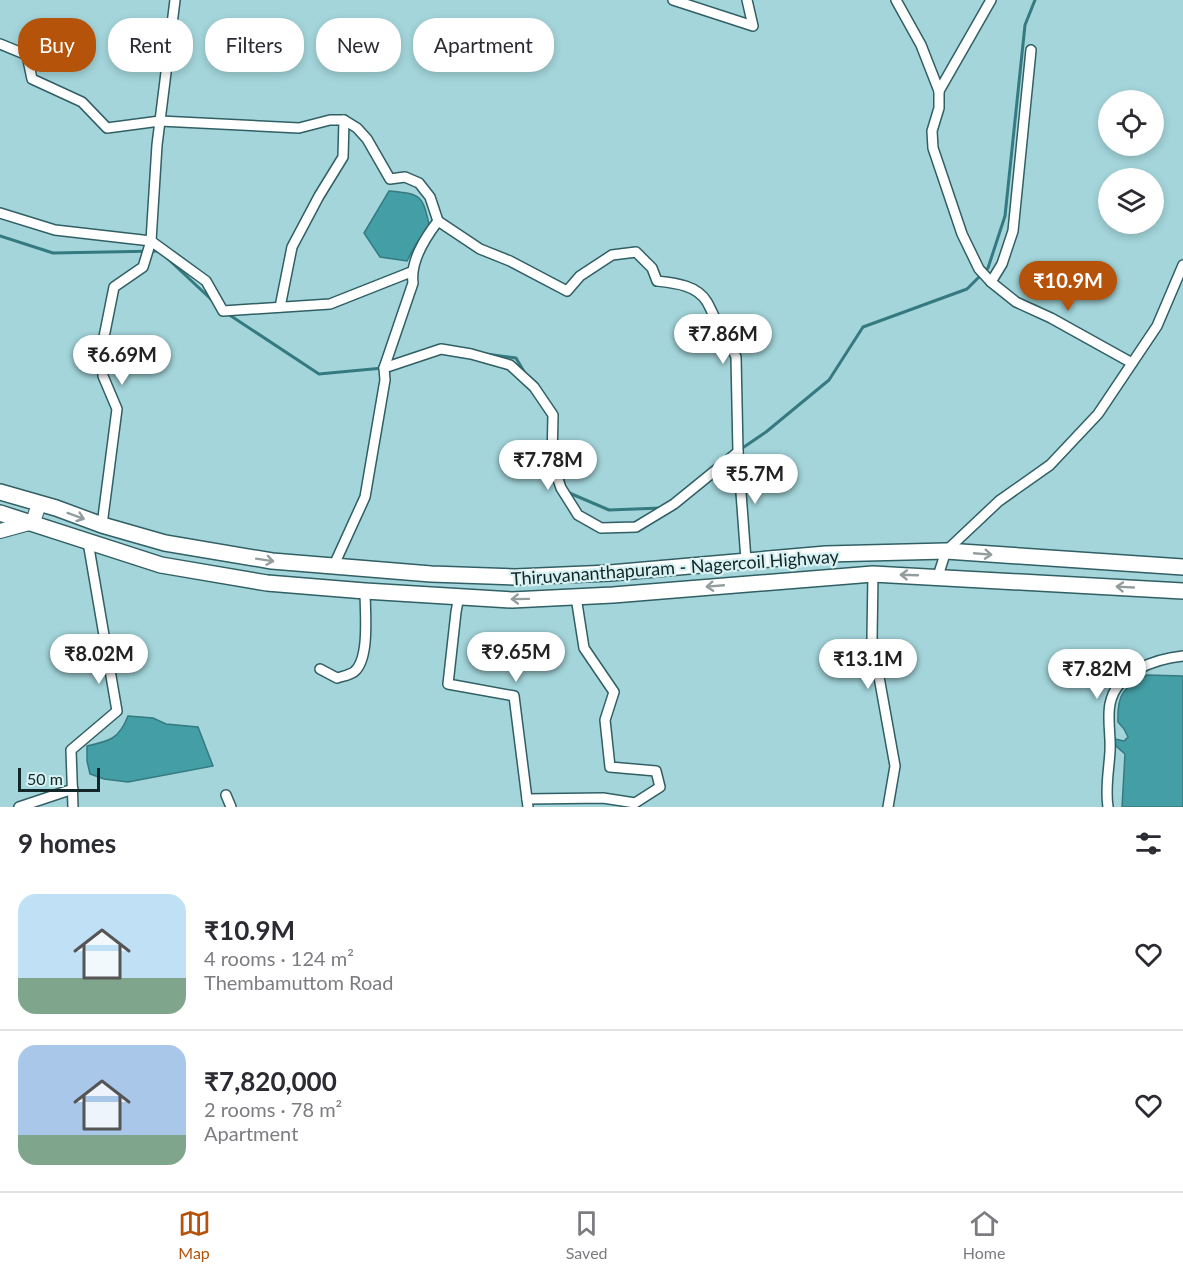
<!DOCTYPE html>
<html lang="en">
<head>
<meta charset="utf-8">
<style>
  body { margin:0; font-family:Lato,sans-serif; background:#f2f2f3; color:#2b2b33; height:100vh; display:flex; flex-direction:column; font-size:22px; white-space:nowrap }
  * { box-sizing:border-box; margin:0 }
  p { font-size:20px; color:#7c7c81 }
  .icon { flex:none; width:33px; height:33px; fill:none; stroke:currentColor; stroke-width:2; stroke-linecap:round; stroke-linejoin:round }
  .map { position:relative; height:807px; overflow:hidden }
  .side { display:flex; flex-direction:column; background:#fff; flex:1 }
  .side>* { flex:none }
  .top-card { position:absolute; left:18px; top:18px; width:600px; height:54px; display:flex; gap:12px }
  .fabs { position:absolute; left:1098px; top:90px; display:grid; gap:12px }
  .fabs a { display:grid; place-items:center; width:66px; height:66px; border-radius:50%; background:#fff; box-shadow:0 3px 9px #0003; font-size:30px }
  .scale { position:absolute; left:18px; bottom:15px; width:82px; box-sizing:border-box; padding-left:6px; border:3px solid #122628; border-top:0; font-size:16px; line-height:21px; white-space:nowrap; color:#122628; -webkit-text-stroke:4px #d8f1f3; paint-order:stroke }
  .price { position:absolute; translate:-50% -51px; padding:0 14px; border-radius:21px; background:#fff; color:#222; font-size:20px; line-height:39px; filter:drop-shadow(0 2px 3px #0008) }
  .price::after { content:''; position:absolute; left:50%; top:36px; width:18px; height:14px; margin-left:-9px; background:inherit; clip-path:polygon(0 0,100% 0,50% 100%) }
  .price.selected { background:#b45309; color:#fff }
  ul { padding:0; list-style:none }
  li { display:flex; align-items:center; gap:18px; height:150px; padding:0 18px }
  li+li { border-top:2px solid #e1e1e2 }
  li span { display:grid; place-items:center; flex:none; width:168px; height:120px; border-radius:18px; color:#555 }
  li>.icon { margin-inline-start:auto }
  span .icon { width:72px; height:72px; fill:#fffc; stroke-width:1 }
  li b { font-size:26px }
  h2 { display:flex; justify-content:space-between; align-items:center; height:72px; padding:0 18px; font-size:26px }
  .chip { padding:0 21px; border-radius:24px; background:#fff; box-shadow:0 3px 9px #0003; font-size:21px; line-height:54px }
  .chip.selected { background:#b45309; color:#fff }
  .dock { display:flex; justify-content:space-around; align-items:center; height:84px; border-top:2px solid #e1e1e2; background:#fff; font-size:16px; color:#7c7c81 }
  .dock a { display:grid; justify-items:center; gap:3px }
  .dock .selected { color:#b45309 }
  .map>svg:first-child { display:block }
</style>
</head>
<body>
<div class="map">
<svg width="1183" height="807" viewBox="0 0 1183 807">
  <rect width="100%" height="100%" fill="#a3d5da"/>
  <!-- water -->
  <g fill="#449ea6" stroke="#357a80" stroke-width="1.5">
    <path d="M389,191C423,194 422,195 430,228L416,244L407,261L380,257L364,233Z"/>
    <path d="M1147,675L1183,676V807H1122L1125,754L1116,746L1115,739L1124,741L1128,737L1124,729L1118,722C1117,693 1123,689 1147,675Z"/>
    <path d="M128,716L153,718L166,724L198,727L213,766L128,782L104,779L90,774L87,761V746C110,741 119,739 128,716Z"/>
  </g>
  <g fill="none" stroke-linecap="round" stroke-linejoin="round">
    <!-- stream -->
    <g stroke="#357a80" stroke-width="3">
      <path d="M22,49L54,62L75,65"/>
      <path d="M0,236L53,253L159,251"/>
      <path d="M166,257L214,302"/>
      <path d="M228,314L319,374L383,368"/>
      <path d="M486,354L516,358L526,375"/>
      <path d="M556,449L564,483"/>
      <path d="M741,449L766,432L829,380L863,327L967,289L988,268L1005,216L1025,25L1035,0"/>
      <path d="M567,492L609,510L661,508"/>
    </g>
    <defs>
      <g id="minor">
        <path d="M673,0L753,26L747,0"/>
        <path d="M896,0L921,45L939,91V108L932,131L933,148L962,234L979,269L991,282L1016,302L1051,318L1132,363"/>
        <path d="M0,44L27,55L32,79L82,102L107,128L160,121L299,128L330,120H344L357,128L367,139L390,179L405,177L419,183L430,197L438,221L480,249L510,261L567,291L580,276L612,255L636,252L652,268L657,281C675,283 697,285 707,302C711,309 714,317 718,324C724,335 731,344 736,357L738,452L746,560"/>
        <path d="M939,91L991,0"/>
        <path d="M0,213L55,230L151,241L206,281L223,311L330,304L411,272"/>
        <path d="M991,282L1002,264L1013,231L1031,50"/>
        <path d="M280,307L292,247L319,196L343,157L344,120"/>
        <path d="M384,368L441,349L471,354L510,365L534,387L553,415L552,462L561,488L578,515L601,528L636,527L674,504L738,452"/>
        <path d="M102,525L117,409L103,376L102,347L114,287L143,267L151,241L157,145L175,0"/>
        <path d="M334,565L365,497L385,380L384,368L413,283C410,261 425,238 438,221"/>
        <path d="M873,574L872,638L895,766L888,807"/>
        <path d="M938,576L946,551L999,501L1050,465L1098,414L1157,326L1183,265"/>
        <path d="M459,596L456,612L448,684L514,696L528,807"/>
        <path d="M320,669L337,678C343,676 351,675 355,671C370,657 365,611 365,591"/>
        <path d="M226,795L231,807"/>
        <path d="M527,799L603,798L635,803L660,787L656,771L610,767L605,720L614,692L584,648L576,597"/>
        <path d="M19,807L73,789"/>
        <path d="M73,807L71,750L117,711L88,542"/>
        <path d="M1108,807C1105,788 1109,770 1110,751C1111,736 1107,718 1110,704C1116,672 1155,659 1183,656"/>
      </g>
      <path id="secondary" d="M0,531L33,522L39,504"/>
      <g id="primary">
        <path d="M0,492L56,508L102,525L165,543L272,561L431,574L515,577L610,573L826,554L946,551L1183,567"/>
        <path d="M0,513L161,565L267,583L365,591L512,600L613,595L873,574L1183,591"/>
      </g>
    </defs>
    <!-- minor casing -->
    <use href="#minor" stroke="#305f64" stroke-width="12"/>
    <!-- secondary casing -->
    <use href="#secondary" stroke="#305f64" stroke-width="16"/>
    <!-- primary casing -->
    <use href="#primary" stroke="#305f64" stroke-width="18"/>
    <!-- minor -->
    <use href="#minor" stroke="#fff" stroke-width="9"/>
    <!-- secondary -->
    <use href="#secondary" stroke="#fff" stroke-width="14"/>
    <!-- primary -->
    <use href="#primary" stroke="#fff" stroke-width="15"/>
  </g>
  <!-- one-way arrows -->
  <defs><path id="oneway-shaft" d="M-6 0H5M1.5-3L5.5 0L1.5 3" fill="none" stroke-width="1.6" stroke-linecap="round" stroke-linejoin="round" transform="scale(1.5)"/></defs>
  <g stroke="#949d9e">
    <use href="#oneway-shaft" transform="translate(76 516) rotate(20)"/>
    <use href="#oneway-shaft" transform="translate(983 554) rotate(5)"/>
    <use href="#oneway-shaft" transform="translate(265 560) rotate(9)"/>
    <use href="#oneway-shaft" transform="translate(909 575) rotate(-178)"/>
    <use href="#oneway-shaft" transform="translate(715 586) rotate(175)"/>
    <use href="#oneway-shaft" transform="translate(1125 587) rotate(-177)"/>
    <use href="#oneway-shaft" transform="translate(520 599) rotate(179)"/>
  </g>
  <g text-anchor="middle" stroke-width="4.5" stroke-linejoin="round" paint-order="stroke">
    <!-- street labels -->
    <g font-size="18" fill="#122628" stroke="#d8f1f3">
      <text transform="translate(675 568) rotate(-4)" y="6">Thiruvananthapuram - Nagercoil Highway</text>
    </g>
  </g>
</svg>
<div class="fabs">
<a><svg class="icon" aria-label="locate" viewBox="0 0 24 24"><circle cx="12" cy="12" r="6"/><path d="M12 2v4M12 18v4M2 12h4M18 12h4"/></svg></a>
<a><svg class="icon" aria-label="layers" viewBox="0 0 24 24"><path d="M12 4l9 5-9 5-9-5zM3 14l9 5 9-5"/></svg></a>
</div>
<div class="scale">50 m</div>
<b class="price selected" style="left:1068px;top:312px">₹10.9M</b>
<b class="price" style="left:723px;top:365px">₹7.86M</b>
<b class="price" style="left:122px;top:386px">₹6.69M</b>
<b class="price" style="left:548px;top:491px">₹7.78M</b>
<b class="price" style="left:755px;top:505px">₹5.7M</b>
<b class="price" style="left:516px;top:683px">₹9.65M</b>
<b class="price" style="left:99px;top:685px">₹8.02M</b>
<b class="price" style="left:868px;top:690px">₹13.1M</b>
<b class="price" style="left:1097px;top:700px">₹7.82M</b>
<div class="top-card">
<a class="chip selected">Buy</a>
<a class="chip">Rent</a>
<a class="chip">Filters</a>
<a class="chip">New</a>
<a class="chip">Apartment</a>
</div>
</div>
<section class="side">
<h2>9 homes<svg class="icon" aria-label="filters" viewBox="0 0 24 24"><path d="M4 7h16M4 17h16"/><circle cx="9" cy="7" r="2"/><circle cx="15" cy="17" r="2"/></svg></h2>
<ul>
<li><span style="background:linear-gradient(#bfe0f5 70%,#7fa58c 0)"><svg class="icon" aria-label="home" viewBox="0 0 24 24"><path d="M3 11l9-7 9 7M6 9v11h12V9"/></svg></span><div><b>₹10.9M</b><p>4 rooms · 124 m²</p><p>Thembamuttom Road</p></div><svg class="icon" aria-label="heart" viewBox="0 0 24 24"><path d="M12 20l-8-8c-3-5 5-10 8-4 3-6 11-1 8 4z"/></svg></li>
<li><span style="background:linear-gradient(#a9c7e8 75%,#7fa58c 0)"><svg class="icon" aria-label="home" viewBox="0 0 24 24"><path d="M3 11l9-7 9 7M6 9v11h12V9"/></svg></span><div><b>₹7,820,000</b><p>2 rooms · 78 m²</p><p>Apartment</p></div><svg class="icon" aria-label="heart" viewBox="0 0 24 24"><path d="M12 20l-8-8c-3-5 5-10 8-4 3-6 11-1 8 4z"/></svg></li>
</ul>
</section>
<nav class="dock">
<a class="selected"><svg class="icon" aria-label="map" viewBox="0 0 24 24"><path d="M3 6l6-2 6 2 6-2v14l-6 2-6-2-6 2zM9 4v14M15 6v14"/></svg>Map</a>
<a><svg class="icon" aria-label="saved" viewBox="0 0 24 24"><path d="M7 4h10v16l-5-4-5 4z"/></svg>Saved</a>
<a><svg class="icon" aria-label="home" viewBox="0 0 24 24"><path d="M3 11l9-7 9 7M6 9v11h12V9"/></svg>Home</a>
</nav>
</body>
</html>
